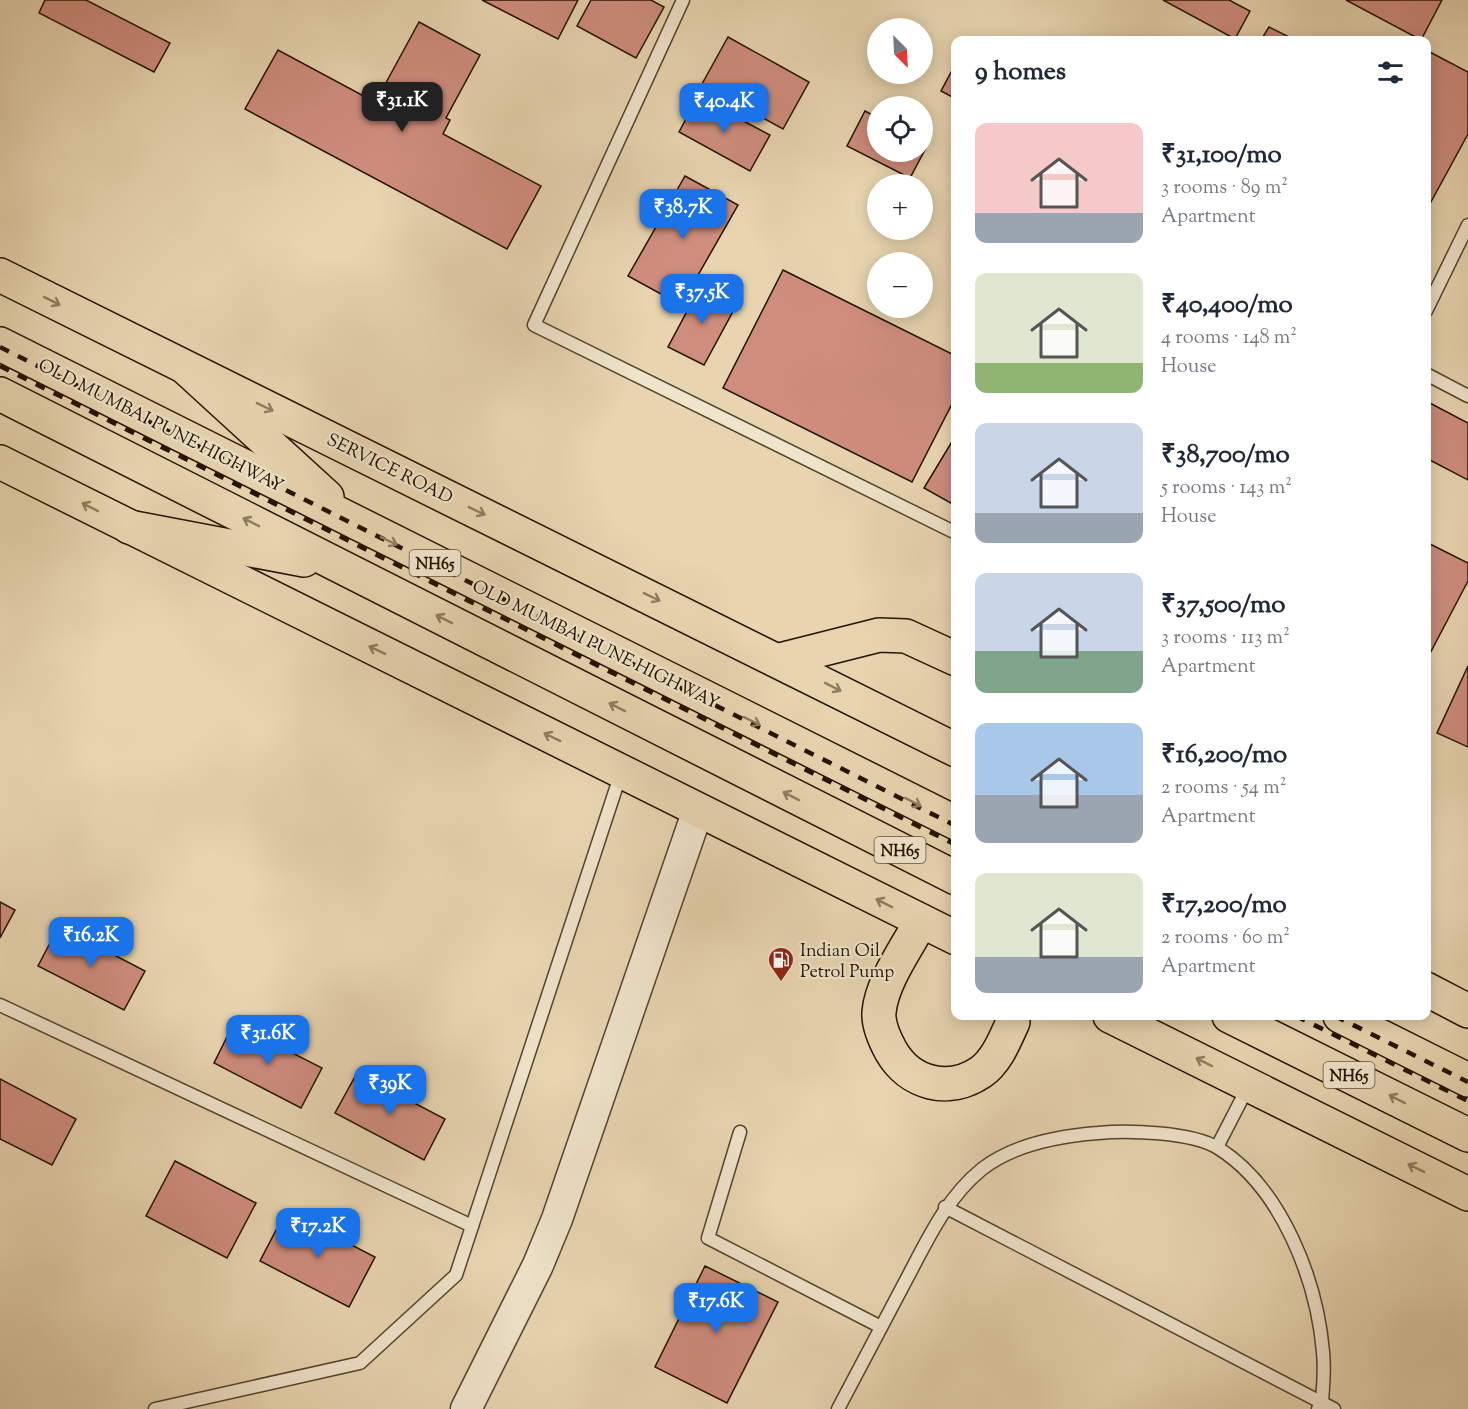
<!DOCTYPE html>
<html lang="en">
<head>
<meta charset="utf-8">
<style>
  body { margin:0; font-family:"Sorts Mill Goudy",serif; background:#f2f2f3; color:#1f2937; height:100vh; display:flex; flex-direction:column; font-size:22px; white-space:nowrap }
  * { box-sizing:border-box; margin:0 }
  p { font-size:20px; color:#747a83 }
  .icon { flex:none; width:33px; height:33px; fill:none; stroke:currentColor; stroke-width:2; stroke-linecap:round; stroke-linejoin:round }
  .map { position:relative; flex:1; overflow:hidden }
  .panel { position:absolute; left:951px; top:36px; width:480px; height:984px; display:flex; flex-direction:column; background:#fff; border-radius:12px; box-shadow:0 3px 15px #0003 }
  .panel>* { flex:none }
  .needle { width:39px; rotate:156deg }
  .tools { position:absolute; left:867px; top:18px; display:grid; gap:12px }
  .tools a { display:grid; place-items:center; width:66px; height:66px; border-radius:50%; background:#fff; box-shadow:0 3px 15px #0003; font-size:30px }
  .price { position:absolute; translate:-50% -51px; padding:0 14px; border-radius:12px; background:#1a73e8; color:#fff; font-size:20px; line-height:39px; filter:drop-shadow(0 2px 3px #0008) }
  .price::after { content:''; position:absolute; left:50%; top:36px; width:18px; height:14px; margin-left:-9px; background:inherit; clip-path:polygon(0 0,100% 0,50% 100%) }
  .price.active { background:#222; color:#fff }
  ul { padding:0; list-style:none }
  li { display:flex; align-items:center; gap:18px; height:150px; padding:0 24px }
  li span { display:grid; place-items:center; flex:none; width:168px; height:120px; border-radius:12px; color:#555 }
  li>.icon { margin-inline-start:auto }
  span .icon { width:72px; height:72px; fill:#fffc; stroke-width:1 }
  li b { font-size:26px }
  h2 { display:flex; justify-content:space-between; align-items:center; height:72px; padding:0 24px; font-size:26px }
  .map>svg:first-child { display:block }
</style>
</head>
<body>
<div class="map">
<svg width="1468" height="1409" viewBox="0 0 1468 1409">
  <rect width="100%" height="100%" fill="#e8d5b0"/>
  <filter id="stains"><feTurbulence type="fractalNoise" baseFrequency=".00333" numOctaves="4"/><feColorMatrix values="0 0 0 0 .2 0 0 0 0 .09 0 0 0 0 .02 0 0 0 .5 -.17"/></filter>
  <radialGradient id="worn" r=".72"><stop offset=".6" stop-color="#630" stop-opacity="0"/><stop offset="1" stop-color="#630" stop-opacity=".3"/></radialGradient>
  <!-- building -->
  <g fill="#cf8d7e" stroke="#231200" stroke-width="1.5">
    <path d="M45,0H86L170,43L154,72L39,13Z"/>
    <path d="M482,0H578L558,39Z"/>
    <path d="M591,0H651L664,7L636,58L577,26Z"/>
    <path d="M1163,0H1229L1250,11L1235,39Z"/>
    <path d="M1346,0H1442L1421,40Z"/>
    <path d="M419,22L480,55L446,118L450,120L443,134L541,186L507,249L245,109L278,50L371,100L377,87L382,90Z"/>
    <path d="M1269,27L1295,40H1261Z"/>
    <path d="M728,37L809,82L783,129L702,84Z"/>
    <path d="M1426,50L1468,72V134L1426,211Z"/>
    <path d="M956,63V99L941,91Z"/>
    <path d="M698,97L770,135L750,171L679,132Z"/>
    <path d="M865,111L878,118V152H922V141L928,144L910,178L847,146Z"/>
    <path d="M685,176L738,205L681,305L628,276Z"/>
    <path d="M783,270L956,356V396L912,482L723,388Z"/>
    <path d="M701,285L737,304L704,365L668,347Z"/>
    <path d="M1426,401L1468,423V480L1426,458Z"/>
    <path d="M956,435V506L924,488Z"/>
    <path d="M1426,542L1468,563V581L1426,661Z"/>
    <path d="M1468,666V747L1437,733Z"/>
    <path d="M0,902L15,910L0,938Z"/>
    <path d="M59,926L145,971L124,1010L38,966Z"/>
    <path d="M234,1023L322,1068L301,1108L214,1063Z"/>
    <path d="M357,1073L445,1119L424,1160L335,1113Z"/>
    <path d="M0,1079L76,1119L52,1165L0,1139Z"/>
    <path d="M175,1161L256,1203L227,1258L146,1216Z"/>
    <path d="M286,1211L375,1257L349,1307L260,1261Z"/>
    <path d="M705,1266L778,1302L727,1403L655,1367Z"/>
  </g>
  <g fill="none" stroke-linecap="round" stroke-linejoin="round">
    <defs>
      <g id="service">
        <path d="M683,0L534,325L956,533"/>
        <path d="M1426,311L1468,225"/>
        <path d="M1426,374L1468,396"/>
        <path d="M0,1005L472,1226"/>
        <path d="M740,1132L708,1238L881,1327"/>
        <path d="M1217,1147L1248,1087"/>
        <path d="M945,1207L1334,1409"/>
        <path d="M155,1409L360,1363L456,1275L621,773"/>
        <path d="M838,1409C860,1367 882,1326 904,1284C926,1243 945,1199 982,1169C1014,1144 1059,1136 1098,1133C1128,1130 1192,1132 1218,1148C1282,1188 1317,1281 1323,1352C1325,1369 1323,1386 1322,1402L1318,1409"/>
      </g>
      <path id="tertiary" d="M466,1409L538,1265L557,1219L698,810"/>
      <g id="primary">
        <path d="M0,275L956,750"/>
        <path d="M0,462L956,938"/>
        <path d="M780,660L879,635L906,636L956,659"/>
        <path d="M921,921C907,948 882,981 879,1012C878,1024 885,1040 891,1051C910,1084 949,1094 981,1072C997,1061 1005,1039 1013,1022"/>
        <path d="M1426,989L1468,1011"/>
        <path d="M1110,1016L1468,1194"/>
      </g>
      <g id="trunk">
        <path d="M0,344L956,823"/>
        <path d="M187,369L327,497"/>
        <path d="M0,394L956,878"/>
        <path d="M129,527L304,560"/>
        <path d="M1229,1016L1468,1135"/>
        <path d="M1340,1016L1468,1080"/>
      </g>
    </defs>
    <!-- service casing -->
    <use href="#service" stroke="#54432c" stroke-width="15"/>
    <!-- tertiary casing -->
    <use href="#tertiary" stroke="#54432c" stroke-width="33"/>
    <!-- primary casing -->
    <use href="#primary" stroke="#231200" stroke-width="36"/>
    <!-- trunk casing -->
    <use href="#trunk" stroke="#231200" stroke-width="36"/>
    <!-- service -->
    <use href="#service" stroke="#f0e4cc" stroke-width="12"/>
    <!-- tertiary -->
    <use href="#tertiary" stroke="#f0e4cc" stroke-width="30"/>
    <!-- primary -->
    <use href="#primary" stroke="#e8d5b0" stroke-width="33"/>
    <!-- trunk -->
    <use href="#trunk" stroke="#e8d5b0" stroke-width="33"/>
    <!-- rail -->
    <g stroke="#231200" stroke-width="4.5" stroke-dasharray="10 10" stroke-linecap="butt">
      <path d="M0,347L956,826"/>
      <path d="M0,366L956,845"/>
      <path d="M1296,1016L1468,1101"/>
      <path d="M1335,1016L1468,1082"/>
    </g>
  </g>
  <!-- one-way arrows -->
  <defs><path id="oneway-shaft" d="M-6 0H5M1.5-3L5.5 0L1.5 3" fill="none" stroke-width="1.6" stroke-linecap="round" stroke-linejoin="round" transform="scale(1.5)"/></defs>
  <g stroke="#8f7d61">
    <use href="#oneway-shaft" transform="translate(52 301) rotate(27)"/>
    <use href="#oneway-shaft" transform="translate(265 407) rotate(26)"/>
    <use href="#oneway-shaft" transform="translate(90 507) rotate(-153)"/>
    <use href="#oneway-shaft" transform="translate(477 511) rotate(26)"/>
    <use href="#oneway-shaft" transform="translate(251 522) rotate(-153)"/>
    <use href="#oneway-shaft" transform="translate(389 541) rotate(26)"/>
    <use href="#oneway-shaft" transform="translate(652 597) rotate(26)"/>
    <use href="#oneway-shaft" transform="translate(444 619) rotate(-153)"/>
    <use href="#oneway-shaft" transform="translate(377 650) rotate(-154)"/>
    <use href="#oneway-shaft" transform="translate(833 687) rotate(27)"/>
    <use href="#oneway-shaft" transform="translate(617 707) rotate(-153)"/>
    <use href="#oneway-shaft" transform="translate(752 721) rotate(26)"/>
    <use href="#oneway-shaft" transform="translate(552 737) rotate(-154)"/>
    <use href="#oneway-shaft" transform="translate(791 796) rotate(-153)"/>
    <use href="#oneway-shaft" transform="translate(913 802) rotate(27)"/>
    <use href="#oneway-shaft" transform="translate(884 903) rotate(-153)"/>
    <use href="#oneway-shaft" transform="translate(1204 1062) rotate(-153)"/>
    <use href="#oneway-shaft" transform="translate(1397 1099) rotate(-153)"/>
    <use href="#oneway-shaft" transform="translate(1416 1168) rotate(-154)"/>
  </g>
  <!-- icons -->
  <defs>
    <symbol id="fuel-pin" viewBox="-11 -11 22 30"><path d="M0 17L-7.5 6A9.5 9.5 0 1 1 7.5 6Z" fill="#8f2418" stroke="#f0e4cc"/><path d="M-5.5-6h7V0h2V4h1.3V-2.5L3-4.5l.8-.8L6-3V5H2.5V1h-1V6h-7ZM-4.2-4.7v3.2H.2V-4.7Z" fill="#fff"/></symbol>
  </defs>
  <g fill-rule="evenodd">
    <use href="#fuel-pin" x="766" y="945" width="30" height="40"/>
  </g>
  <g text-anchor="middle" stroke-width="4.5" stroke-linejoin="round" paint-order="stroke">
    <!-- shield labels -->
    <g fill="#f0e4cc" stroke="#60513d" stroke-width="1.5">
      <rect x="409.5" y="550" width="51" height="26" rx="4.5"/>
      <rect x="874.5" y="837" width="51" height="26" rx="4.5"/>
      <rect x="1323.5" y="1062" width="51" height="26" rx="4.5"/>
    </g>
    <g font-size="16" font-weight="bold" fill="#231200">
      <text x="435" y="569">NH65</text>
      <text x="900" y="856">NH65</text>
      <text x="1349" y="1081">NH65</text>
    </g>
    <!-- street labels -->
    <g font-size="18" fill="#231200" stroke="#f0e4cc">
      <text transform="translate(161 425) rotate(27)" y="6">OLD MUMBAI PUNE HIGHWAY</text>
      <text transform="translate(390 468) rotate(26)" y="6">SERVICE ROAD</text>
      <text transform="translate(596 644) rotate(26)" y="6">OLD MUMBAI PUNE HIGHWAY</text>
    </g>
    <!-- poi labels -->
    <g font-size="18" fill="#231200" stroke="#f0e4cc" text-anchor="start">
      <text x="800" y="956">Indian Oil<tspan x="800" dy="21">Petrol Pump</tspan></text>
    </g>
  </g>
  <rect width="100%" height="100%" filter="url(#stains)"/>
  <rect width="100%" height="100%" fill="url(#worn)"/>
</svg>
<div class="tools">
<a><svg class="needle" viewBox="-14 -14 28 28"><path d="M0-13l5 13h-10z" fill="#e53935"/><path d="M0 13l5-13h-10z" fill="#747a83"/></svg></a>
<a><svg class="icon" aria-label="locate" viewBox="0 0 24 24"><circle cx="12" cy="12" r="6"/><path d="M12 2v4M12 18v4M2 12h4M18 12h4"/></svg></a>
<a>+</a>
<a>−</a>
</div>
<b class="price active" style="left:402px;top:133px">₹31.1K</b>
<b class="price" style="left:724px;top:134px">₹40.4K</b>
<b class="price" style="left:683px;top:240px">₹38.7K</b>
<b class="price" style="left:702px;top:325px">₹37.5K</b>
<b class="price" style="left:91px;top:968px">₹16.2K</b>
<b class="price" style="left:268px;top:1066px">₹31.6K</b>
<b class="price" style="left:390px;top:1116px">₹39K</b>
<b class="price" style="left:318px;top:1259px">₹17.2K</b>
<b class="price" style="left:716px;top:1334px">₹17.6K</b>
<section class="panel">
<h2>9 homes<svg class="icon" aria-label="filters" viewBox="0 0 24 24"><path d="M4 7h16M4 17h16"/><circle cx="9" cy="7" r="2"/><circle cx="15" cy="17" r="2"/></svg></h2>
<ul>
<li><span style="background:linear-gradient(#f6c9c9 75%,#9aa5b1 0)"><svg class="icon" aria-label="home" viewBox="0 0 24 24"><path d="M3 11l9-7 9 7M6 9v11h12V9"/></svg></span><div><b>₹31,100/mo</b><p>3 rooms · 89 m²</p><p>Apartment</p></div></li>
<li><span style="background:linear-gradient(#dfe7d0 75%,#8fb573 0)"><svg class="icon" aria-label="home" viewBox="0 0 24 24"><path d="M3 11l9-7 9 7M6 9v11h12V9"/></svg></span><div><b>₹40,400/mo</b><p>4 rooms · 148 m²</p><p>House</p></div></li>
<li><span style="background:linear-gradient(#c9d6e8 75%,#9aa5b1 0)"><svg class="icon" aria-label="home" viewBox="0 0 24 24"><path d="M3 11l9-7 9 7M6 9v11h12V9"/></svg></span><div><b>₹38,700/mo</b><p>5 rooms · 143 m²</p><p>House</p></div></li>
<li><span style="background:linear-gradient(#c9d6e8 65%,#7fa58c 0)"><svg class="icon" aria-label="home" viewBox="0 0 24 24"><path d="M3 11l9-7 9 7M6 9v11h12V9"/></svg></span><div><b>₹37,500/mo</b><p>3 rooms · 113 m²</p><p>Apartment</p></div></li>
<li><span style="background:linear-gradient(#a9c7e8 60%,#9aa5b1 0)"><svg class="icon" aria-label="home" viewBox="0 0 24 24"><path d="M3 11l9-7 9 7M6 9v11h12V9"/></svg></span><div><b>₹16,200/mo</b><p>2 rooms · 54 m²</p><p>Apartment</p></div></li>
<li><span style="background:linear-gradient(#dfe7d0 70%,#9aa5b1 0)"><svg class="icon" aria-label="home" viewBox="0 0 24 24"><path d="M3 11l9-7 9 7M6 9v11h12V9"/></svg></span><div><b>₹17,200/mo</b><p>2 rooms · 60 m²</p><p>Apartment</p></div></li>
</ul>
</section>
</div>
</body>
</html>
